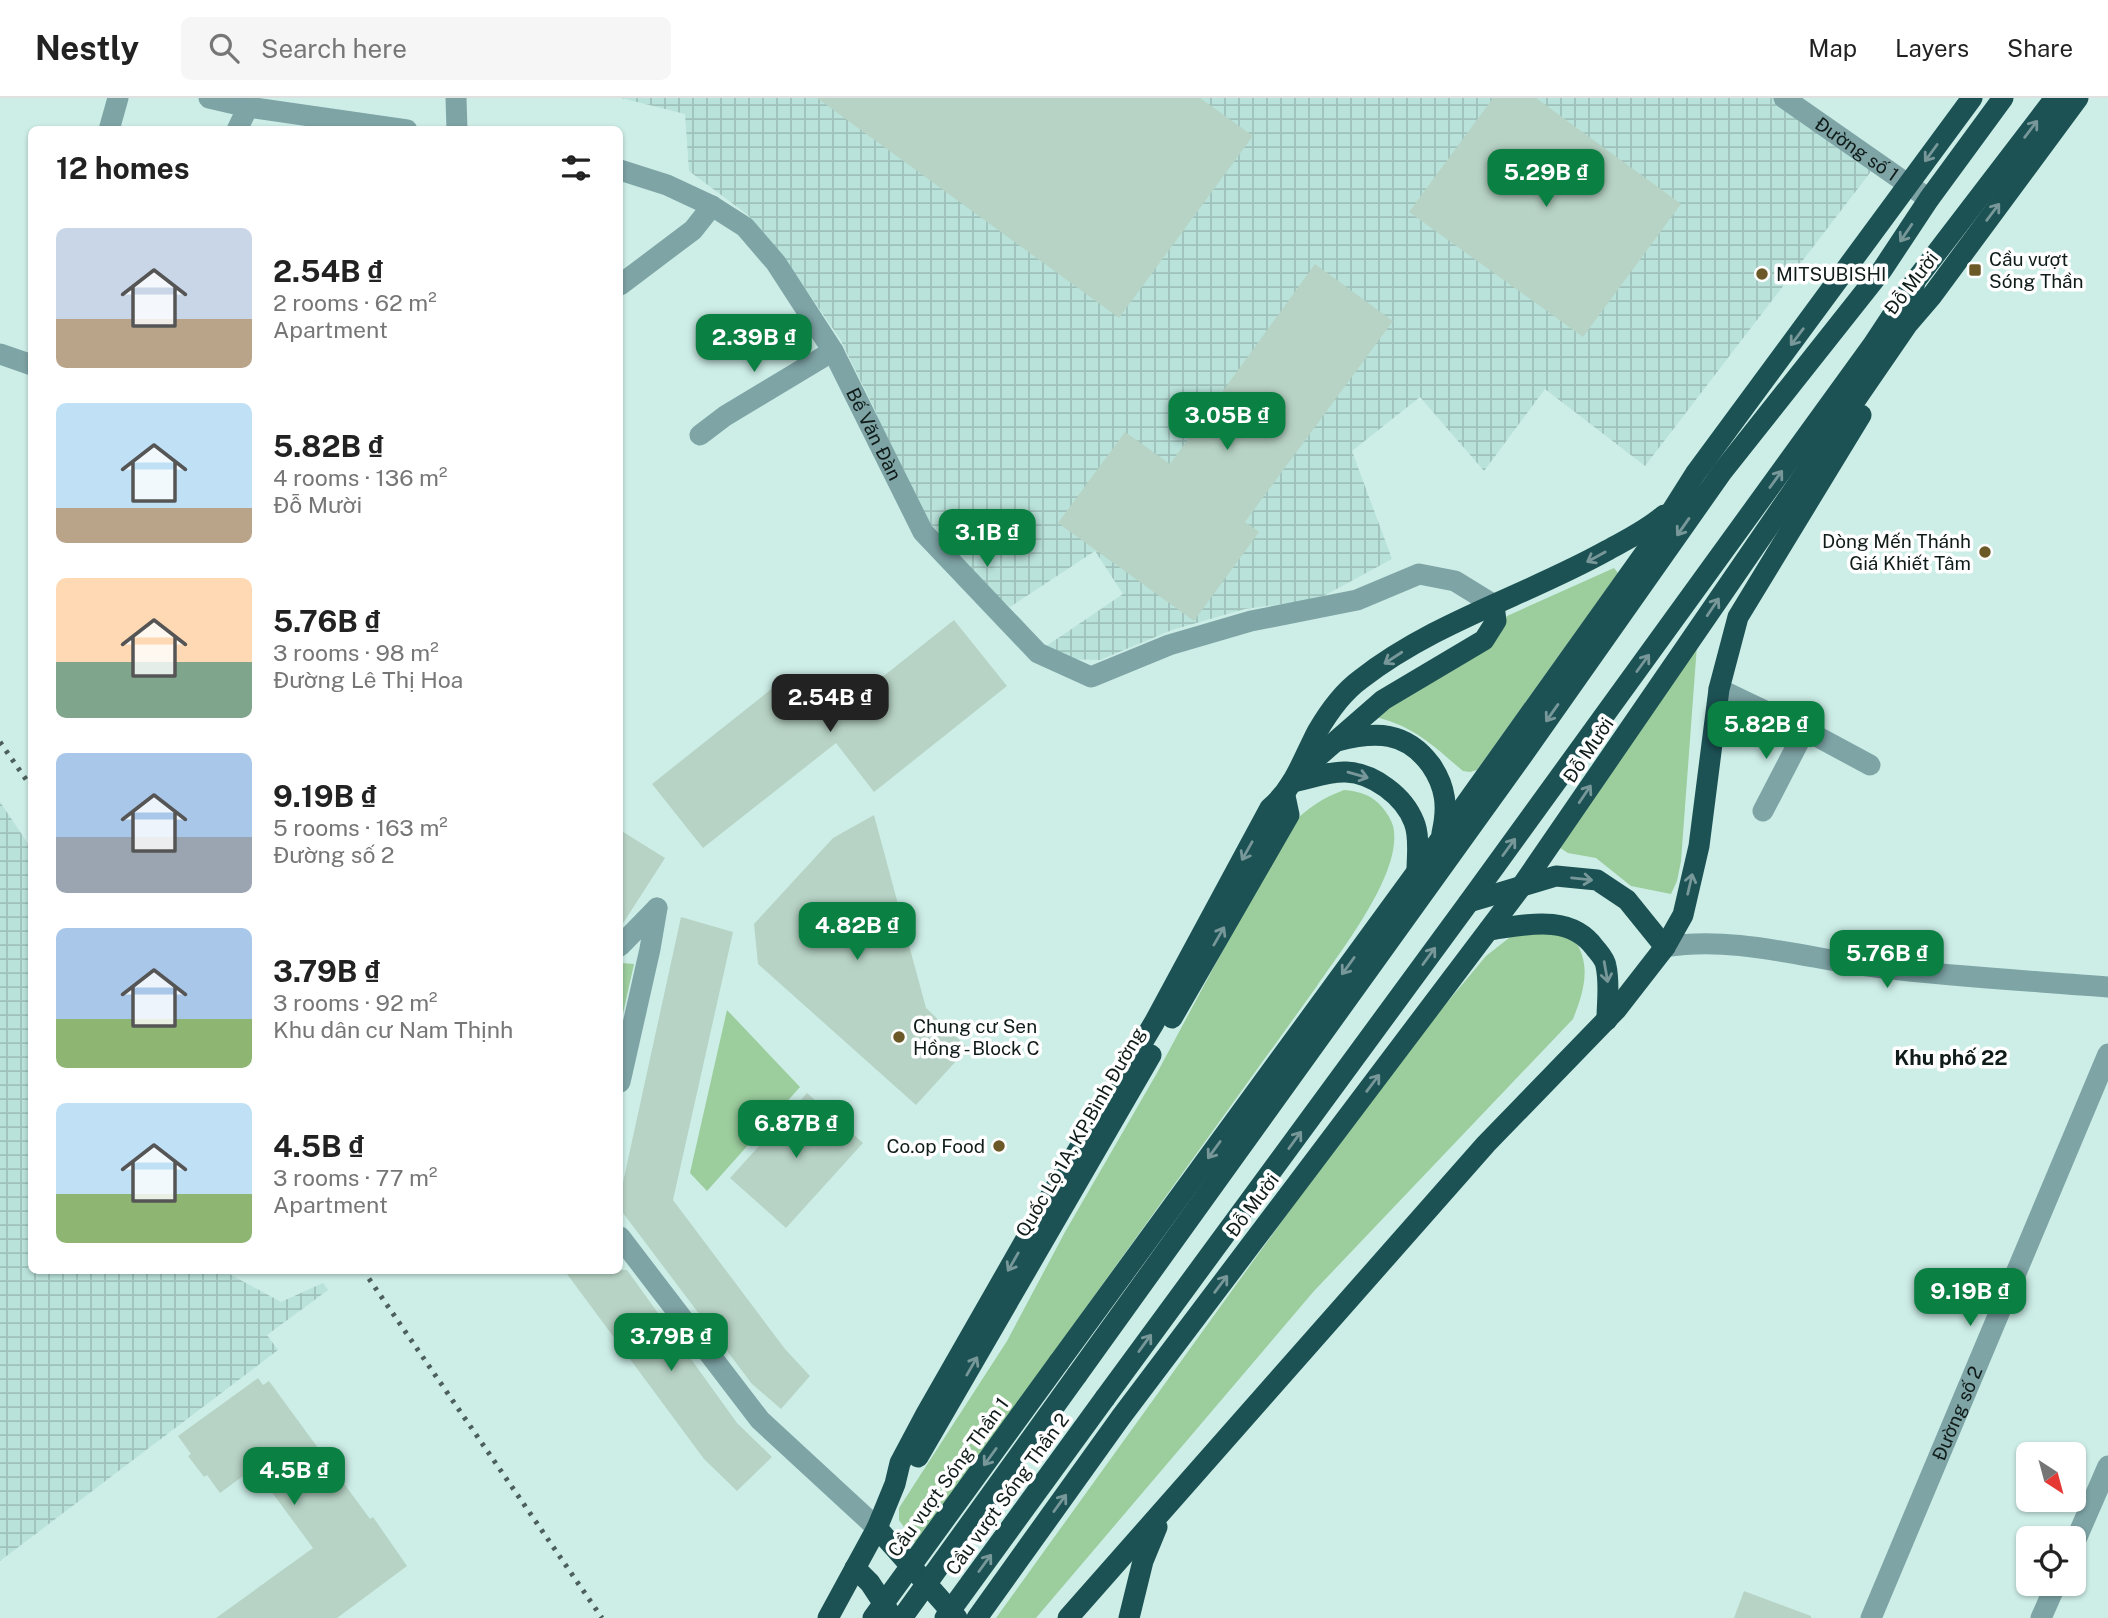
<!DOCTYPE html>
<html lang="en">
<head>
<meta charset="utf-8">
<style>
  body { margin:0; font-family:"Public Sans",sans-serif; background:#f6f6f6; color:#222; height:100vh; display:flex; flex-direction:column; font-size:26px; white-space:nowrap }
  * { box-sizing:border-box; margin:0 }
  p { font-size:23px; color:#767676 }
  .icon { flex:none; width:38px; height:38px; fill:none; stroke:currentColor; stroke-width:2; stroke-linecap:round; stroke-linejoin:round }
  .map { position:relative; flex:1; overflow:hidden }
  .side { position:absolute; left:28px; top:28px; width:595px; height:1148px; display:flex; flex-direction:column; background:#fff; border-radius:10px; box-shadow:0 2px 5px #0004 }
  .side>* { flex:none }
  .needle { width:46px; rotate:144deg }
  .controls { position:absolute; left:2016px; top:1344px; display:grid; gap:14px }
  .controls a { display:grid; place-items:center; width:70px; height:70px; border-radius:10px; background:#fff; box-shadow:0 2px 5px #0004; font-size:35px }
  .price { position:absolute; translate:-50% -60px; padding:0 16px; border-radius:14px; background:#0b8043; color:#fff; font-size:23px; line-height:46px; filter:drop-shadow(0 2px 4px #0008) }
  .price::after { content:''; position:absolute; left:50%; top:42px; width:21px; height:16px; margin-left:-10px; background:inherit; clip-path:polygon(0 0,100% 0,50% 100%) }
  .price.on { background:#222; color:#fff }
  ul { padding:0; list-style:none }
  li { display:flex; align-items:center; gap:21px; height:175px; padding:0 28px }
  li span { display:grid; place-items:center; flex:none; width:196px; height:140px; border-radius:10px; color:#555 }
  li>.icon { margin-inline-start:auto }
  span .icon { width:84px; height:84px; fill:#fffc; stroke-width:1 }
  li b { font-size:30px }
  h2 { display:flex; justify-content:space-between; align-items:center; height:84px; padding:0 28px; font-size:30px }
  header { display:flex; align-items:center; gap:42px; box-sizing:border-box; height:98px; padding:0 35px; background:#fff; border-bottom:2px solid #e0e0e0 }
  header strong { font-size:33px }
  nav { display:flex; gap:38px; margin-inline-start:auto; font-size:24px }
  .search { width:490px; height:63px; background:#f6f6f6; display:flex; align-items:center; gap:18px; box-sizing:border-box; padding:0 24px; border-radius:10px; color:#767676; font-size:26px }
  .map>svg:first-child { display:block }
</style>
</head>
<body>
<header>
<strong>Nestly</strong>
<div class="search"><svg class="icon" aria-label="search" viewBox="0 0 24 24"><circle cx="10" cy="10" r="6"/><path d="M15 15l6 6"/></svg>Search here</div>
<nav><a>Map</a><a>Layers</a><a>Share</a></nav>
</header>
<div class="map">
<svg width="2108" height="1520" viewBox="0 0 2108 1520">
  <defs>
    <pattern id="industrial-grid" width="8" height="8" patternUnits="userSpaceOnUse" patternTransform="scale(1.75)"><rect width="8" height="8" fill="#b9e2da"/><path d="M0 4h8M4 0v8" fill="none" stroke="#9ec1ba"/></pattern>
  </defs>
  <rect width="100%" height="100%" fill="#cdeee7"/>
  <!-- industrial -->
  <g fill="url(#industrial-grid)">
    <path d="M621,0H1792L1879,63L1645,368L1545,291L1484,373L1420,299L1352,353L1392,461L1318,501L1245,511L1172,532L1100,562L1066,561L1045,549L1123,496L1095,453L1010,509L976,480L924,424L900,380L875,312L840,241L786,163L748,117L689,73L685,16Z"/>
    <path d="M0,704L31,750L32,1172L224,1173L281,1204L323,1185L328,1192L267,1237L278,1252L0,1463Z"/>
  </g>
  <!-- green -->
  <g fill="#9ccd9d">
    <path d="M1614,470L1618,475L1477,672L1470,674L1463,673C1431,646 1413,627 1371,618L1493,543L1507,518Z"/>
    <path d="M1697,547L1681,763L1677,783L1671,796L1631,788L1596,760L1568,755L1557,748Z"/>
    <path d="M1344,692C1359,693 1372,697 1382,709C1387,715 1391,721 1393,728C1404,773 1342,851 1317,888L916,1446L899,1422V1410L1007,1243L1065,1134L1157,975L1290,727C1307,711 1322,700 1344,692Z"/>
    <path d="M1527,830L1574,841C1592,867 1584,893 1573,921L1314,1193L1036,1520H996L1393,969L1486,858L1514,836Z"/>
    <path d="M622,865L634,866L620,929V867Z"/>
    <path d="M727,912L800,989L707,1093L690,1075Z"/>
  </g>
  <!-- building -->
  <g fill="#b7d3c5">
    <path d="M817,0H1200L1253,38L1119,220Z"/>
    <path d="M1493,0H1536L1681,106L1583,239L1409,114Z"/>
    <path d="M1315,166L1393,223L1245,424L1259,434L1194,523L1058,425L1125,334L1170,366Z"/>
    <path d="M954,522L1007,588L874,694L836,645L703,750L652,686L789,577L826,624Z"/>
    <path d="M874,717L926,910L968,950L916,1007L758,866L754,826L833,740Z"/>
    <path d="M620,732L665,760L620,830Z"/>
    <path d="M681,819L733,834L673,1102L785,1251L810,1278L781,1311L752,1286L623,1115L622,1089Z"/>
    <path d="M807,995L863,1045L786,1130L730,1080Z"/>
    <path d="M564,1172H627L737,1325L772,1359L737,1393L704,1361Z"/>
    <path d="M258,1280L263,1287L269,1283L370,1421L373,1419L407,1468L337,1520H216L313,1450L254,1370L220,1395L207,1377L204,1379L188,1358L191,1356L178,1338Z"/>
    <path d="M1744,1493L1811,1518V1520H1734Z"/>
  </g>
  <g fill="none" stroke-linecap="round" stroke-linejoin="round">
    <!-- minor -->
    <g stroke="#7ea4a6" stroke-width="21">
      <path d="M209,0L248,9L407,32"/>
      <path d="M456,0L457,32"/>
      <path id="s1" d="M1784,0L1929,101"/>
      <path d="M109,32L118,0"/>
      <path d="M237,32L248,9"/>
      <path id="s2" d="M620,72L667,87L712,108L745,129L776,165L833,253L923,434L1038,555L1091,579L1169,547L1251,523L1357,502L1419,476L1455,483L1494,507"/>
      <path d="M620,187L693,132L712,108"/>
      <path d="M0,256L32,267"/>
      <path d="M700,337L725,318L833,253"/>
      <path d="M1719,591L1805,632L1870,667"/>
      <path d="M1763,713L1805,632"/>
      <path d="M620,848L657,810"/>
      <path d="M1665,849C1737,837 1811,862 1883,870C1958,879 2033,883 2108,889"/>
      <path d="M620,984L650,851L657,810"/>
      <path d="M620,1139L760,1322L877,1430"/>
      <path d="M2074,1446L2108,1368"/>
      <path id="s3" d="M1871,1520L2108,956"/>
      <path d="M2041,1520L2056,1486"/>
    </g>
    <!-- highway -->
    <g stroke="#1d5255" stroke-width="21">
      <path d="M1908,223L1915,183"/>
      <path d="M1337,643C1376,633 1406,633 1431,667C1446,689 1448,709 1442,735"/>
      <path d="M1305,670L1383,602L1484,542L1496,523L1494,507"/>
      <path d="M1292,684C1309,681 1329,673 1346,674C1373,675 1404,698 1414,724C1420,738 1417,757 1417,773"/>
      <path d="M1469,804L1556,778L1597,782L1627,802L1665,849"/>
      <path d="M1489,832C1525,827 1570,815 1595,850C1599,855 1605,861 1606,868C1610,886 1607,904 1607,922"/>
      <path d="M1172,920L1289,717L1285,698"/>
      <path d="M1059,1264L1440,742L1649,449L1695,376L1972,0"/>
      <path d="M1077,1277L1522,658L1722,374L1882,172L1929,101L2003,0"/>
      <path d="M1105,1300L1469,804L1872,248L1915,183L2055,0"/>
      <path d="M918,1359L1151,957"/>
      <path d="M877,1430L957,1520"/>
      <path d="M855,1470L870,1485L893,1520"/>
      <path d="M828,1520L877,1430L895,1386L900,1365L926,1316L1050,1099L1154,925L1270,710C1294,690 1303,661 1317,634C1328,615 1343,594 1361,581C1434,524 1525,498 1606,453C1626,442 1647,432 1664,417"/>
      <path d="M977,1520L1121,1319L1521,789L1907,227L1931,199L2078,0"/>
      <path d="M1068,1520L1486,1046L1616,912L1665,849L1683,817L1699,748L1719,591L1738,519L1861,317"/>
      <path d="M1129,1520L1143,1463L1157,1429"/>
    </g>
    <!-- rail -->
    <g stroke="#4c5f5b" stroke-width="5" stroke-dasharray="3.5 7" stroke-linecap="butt">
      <path d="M0,644L32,690"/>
      <path d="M363,1172L602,1520"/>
    </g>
    <!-- highway-bridge -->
    <g stroke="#1d5255" stroke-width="21">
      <path d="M873,1520L1059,1264"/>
      <path d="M902,1520L1077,1277"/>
      <path d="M945,1520L1105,1300"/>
    </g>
  </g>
  <!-- one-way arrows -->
  <defs><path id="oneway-shaft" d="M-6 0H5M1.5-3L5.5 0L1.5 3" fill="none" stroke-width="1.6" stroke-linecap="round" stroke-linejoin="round" transform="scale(1.75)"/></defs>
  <g stroke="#779799">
    <use href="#oneway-shaft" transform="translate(2031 31) rotate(-53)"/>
    <use href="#oneway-shaft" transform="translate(1931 55) rotate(126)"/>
    <use href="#oneway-shaft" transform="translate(1993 114) rotate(-53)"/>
    <use href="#oneway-shaft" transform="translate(1906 135) rotate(124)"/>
    <use href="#oneway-shaft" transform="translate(1797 239) rotate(127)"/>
    <use href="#oneway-shaft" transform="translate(1776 381) rotate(-54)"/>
    <use href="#oneway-shaft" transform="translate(1683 429) rotate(125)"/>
    <use href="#oneway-shaft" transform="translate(1596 459) rotate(151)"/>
    <use href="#oneway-shaft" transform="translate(1713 509) rotate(-56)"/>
    <use href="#oneway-shaft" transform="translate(1393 560) rotate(147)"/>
    <use href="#oneway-shaft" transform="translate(1643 565) rotate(-54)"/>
    <use href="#oneway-shaft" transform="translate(1552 615) rotate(125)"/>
    <use href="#oneway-shaft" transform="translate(1358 677) rotate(16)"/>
    <use href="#oneway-shaft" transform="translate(1585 696) rotate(-56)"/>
    <use href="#oneway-shaft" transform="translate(1509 749) rotate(-54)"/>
    <use href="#oneway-shaft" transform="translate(1247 753) rotate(119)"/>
    <use href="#oneway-shaft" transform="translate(1582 781) rotate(6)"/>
    <use href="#oneway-shaft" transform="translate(1690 786) rotate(-77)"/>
    <use href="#oneway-shaft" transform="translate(1219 838) rotate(-60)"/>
    <use href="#oneway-shaft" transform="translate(1429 858) rotate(-54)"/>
    <use href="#oneway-shaft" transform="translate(1348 868) rotate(126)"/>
    <use href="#oneway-shaft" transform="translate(1606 874) rotate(80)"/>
    <use href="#oneway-shaft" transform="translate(1373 985) rotate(-53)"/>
    <use href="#oneway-shaft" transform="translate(1295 1042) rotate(-54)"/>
    <use href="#oneway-shaft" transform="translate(1214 1052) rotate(126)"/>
    <use href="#oneway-shaft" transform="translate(1013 1164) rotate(120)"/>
    <use href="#oneway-shaft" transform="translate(1221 1186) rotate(-53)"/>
    <use href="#oneway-shaft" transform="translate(1145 1245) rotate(-54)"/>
    <use href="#oneway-shaft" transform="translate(972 1268) rotate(-60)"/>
    <use href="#oneway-shaft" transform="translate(990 1359) rotate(126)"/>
    <use href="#oneway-shaft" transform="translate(1060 1405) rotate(-54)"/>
    <use href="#oneway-shaft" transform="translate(985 1465) rotate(-54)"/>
  </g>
  <!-- markers -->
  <g fill="#6b5a28" stroke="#fff" stroke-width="2.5">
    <rect x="1968" y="165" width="14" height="14" rx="3.5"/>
    <circle cx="1762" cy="176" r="7"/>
    <circle cx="1985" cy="454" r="7"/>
    <circle cx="899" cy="939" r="7"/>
    <circle cx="999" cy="1048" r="7"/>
  </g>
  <g text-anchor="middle" stroke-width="7" stroke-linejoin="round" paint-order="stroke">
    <!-- street labels -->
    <g font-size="19" fill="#101c19" stroke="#fff">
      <text dy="7" stroke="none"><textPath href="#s1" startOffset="89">Đường số 1</textPath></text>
      <text transform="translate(1911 185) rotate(-52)" y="7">Đỗ Mười</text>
      <text dy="7" stroke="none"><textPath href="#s2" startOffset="383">Bế Văn Đàn</textPath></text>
      <text transform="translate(1588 652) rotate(-56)" y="7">Đỗ Mười</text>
      <text transform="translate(1080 1034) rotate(-60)" y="7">Quốc Lộ 1A, KP.Bình Đường</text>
      <text transform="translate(1252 1107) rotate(-53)" y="7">Đỗ Mười</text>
      <text dy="7" stroke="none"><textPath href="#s3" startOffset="222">Đường số 2</textPath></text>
      <text transform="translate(948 1379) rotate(-54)" y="7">Cầu vượt Sóng Thần 1</text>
      <text transform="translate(1007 1396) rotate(-54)" y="7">Cầu vượt Sóng Thần 2</text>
    </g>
    <!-- poi labels -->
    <g font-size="19" fill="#101c19" stroke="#fff" text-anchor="start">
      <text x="1989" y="168">Cầu vượt<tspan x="1989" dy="22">Sóng Thần</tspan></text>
      <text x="1776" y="183">MITSUBISHI</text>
      <text x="1971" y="450" text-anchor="end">Dòng Mến Thánh<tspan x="1971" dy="22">Giá Khiết Tâm</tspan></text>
      <text x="913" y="935">Chung cư Sen<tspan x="913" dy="22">Hồng - Block C</tspan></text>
      <text x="985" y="1055" text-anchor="end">Co.op Food</text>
    </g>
    <!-- neighbourhood labels -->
    <g font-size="21" font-weight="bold" fill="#101c19" stroke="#fff">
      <text x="1951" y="967">Khu phố 22</text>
    </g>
  </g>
</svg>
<div class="controls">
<a><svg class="needle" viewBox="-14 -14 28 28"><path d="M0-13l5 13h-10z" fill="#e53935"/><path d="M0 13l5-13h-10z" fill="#767676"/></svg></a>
<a><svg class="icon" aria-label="locate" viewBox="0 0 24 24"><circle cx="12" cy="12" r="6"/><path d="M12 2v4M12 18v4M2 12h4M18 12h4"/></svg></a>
</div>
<b class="price" style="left:1546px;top:111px">5.29B ₫</b>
<b class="price" style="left:754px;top:276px">2.39B ₫</b>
<b class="price" style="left:1227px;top:354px">3.05B ₫</b>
<b class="price" style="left:987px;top:471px">3.1B ₫</b>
<b class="price on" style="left:830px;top:636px">2.54B ₫</b>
<b class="price" style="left:1766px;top:663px">5.82B ₫</b>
<b class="price" style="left:857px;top:864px">4.82B ₫</b>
<b class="price" style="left:1887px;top:892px">5.76B ₫</b>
<b class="price" style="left:796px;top:1062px">6.87B ₫</b>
<b class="price" style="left:1970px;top:1230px">9.19B ₫</b>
<b class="price" style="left:671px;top:1275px">3.79B ₫</b>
<b class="price" style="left:294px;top:1409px">4.5B ₫</b>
<section class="side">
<h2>12 homes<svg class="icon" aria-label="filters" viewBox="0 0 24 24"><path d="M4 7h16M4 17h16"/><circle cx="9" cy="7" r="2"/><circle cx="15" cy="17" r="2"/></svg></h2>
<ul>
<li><span style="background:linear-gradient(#c9d6e8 65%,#b9a48a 0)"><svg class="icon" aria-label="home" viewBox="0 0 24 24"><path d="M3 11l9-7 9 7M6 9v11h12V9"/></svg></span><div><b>2.54B ₫</b><p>2 rooms · 62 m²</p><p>Apartment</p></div></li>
<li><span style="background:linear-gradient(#bfe0f5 75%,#b9a48a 0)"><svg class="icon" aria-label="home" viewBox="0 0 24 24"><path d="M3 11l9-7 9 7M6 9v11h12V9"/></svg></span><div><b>5.82B ₫</b><p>4 rooms · 136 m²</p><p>Đỗ Mười</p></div></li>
<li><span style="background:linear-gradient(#ffd9b3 60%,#7fa58c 0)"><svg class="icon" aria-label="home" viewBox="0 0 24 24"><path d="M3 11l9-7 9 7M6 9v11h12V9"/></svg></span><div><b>5.76B ₫</b><p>3 rooms · 98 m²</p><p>Đường Lê Thị Hoa</p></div></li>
<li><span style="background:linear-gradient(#a9c7e8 60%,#9aa5b1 0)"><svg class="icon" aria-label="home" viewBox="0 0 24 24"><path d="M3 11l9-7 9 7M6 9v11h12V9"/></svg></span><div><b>9.19B ₫</b><p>5 rooms · 163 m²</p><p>Đường số 2</p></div></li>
<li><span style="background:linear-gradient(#a9c7e8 65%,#8fb573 0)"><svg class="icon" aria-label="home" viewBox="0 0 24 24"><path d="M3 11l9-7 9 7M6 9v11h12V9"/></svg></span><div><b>3.79B ₫</b><p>3 rooms · 92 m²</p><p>Khu dân cư Nam Thịnh</p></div></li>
<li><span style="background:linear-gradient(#bfe0f5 65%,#8fb573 0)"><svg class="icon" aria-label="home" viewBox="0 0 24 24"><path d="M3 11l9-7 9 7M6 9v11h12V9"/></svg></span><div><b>4.5B ₫</b><p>3 rooms · 77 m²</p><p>Apartment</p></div></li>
</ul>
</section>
</div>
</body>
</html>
